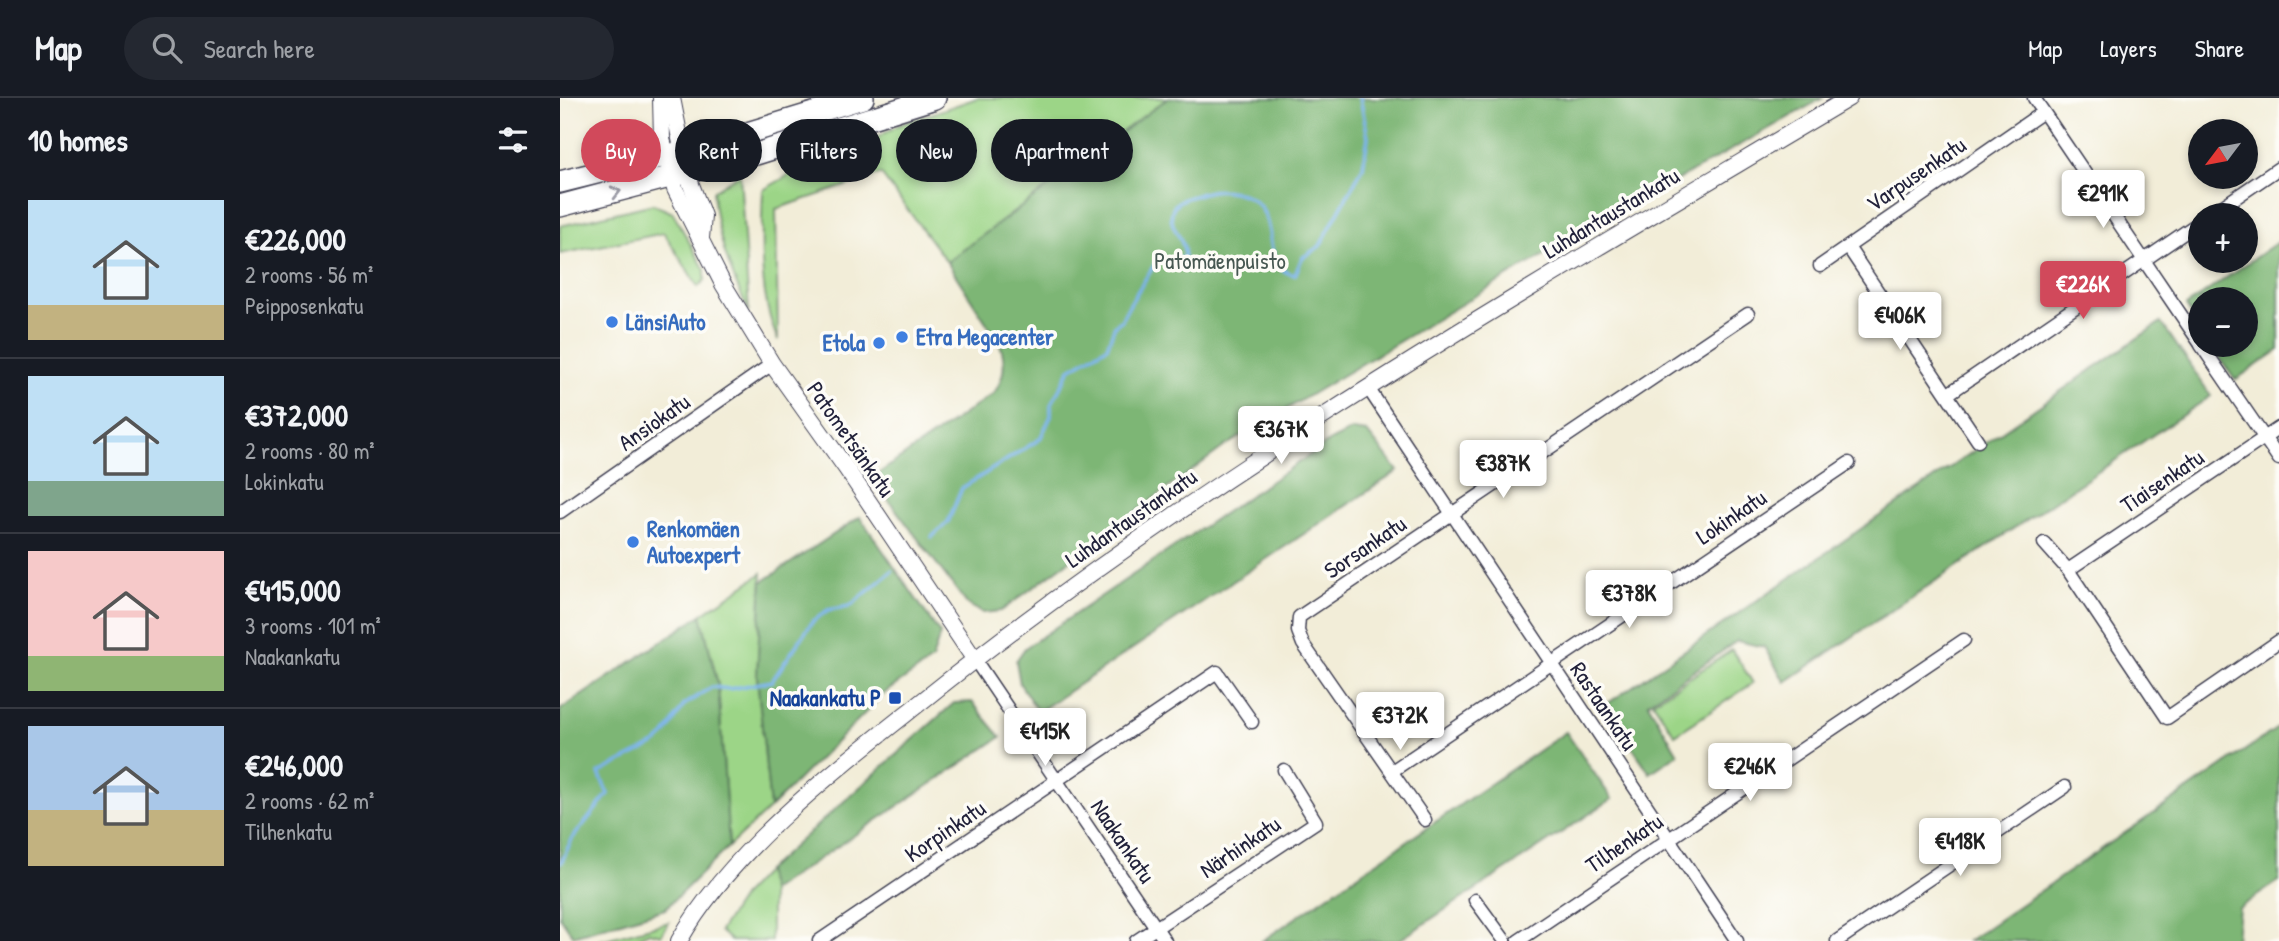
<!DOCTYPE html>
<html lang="en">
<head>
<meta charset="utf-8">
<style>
  body { margin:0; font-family:"Patrick Hand",sans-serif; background:#242831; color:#f1f3f6; height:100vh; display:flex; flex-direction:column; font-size:26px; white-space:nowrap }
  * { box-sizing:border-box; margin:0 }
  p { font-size:23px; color:#9ea1a6 }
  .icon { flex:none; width:38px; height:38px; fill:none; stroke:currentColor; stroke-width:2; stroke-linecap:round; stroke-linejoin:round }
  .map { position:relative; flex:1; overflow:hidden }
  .drawer { display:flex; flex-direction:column; background:#171b24; width:560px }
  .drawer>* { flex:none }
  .top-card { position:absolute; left:21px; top:21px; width:665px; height:63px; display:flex; gap:14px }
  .needle { width:46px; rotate:238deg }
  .buttons { position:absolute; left:1628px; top:21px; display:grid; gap:14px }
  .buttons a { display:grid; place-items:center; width:70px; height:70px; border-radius:50%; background:#171b24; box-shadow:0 4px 10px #0003; font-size:35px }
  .price { position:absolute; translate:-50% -60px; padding:0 16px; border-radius:7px; background:#fff; color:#222; font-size:23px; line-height:46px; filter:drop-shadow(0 2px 4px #0008) }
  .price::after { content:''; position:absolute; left:50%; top:42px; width:21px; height:16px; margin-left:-10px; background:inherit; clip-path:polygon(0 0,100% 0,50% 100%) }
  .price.current { background:#d1495b; color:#fff }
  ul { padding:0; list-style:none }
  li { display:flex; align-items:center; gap:21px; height:175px; padding:0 28px }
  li+li { border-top:2px solid #363941 }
  li span { display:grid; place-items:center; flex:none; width:196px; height:140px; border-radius:0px; color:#555 }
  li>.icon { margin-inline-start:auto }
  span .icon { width:84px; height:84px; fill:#fffc; stroke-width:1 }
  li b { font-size:30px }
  h2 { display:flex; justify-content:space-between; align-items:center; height:84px; padding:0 28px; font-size:30px }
  .pill { padding:0 24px; border-radius:32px; background:#171b24; box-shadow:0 4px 10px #0003; font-size:24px; line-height:63px }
  .pill.current { background:#d1495b; color:#fff }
  header { display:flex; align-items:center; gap:42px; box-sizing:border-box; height:98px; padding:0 35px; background:#171b24; border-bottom:2px solid #363941 }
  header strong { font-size:33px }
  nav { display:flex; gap:38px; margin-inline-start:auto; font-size:24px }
  .search { width:490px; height:63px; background:#242831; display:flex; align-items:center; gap:18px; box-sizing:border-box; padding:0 24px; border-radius:38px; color:#9ea1a6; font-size:26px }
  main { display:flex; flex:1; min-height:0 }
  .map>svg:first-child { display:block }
</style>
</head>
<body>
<header>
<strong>Map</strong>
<div class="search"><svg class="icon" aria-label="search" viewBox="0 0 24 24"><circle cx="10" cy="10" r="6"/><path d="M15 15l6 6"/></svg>Search here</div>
<nav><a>Map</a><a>Layers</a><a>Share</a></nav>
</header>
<main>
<section class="drawer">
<h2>10 homes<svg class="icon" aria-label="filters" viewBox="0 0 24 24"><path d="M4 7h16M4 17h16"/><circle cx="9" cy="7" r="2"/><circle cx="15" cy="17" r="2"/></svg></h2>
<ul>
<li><span style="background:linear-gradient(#bfe0f5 75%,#c2b280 0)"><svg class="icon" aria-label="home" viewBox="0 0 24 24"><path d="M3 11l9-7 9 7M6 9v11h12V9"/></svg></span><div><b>€226,000</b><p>2 rooms · 56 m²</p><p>Peipposenkatu</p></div></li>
<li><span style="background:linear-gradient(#bfe0f5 75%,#7fa58c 0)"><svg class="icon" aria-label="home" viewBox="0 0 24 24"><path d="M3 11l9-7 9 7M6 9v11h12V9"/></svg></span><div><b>€372,000</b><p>2 rooms · 80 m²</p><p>Lokinkatu</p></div></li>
<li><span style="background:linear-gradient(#f6c9c9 75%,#8fb573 0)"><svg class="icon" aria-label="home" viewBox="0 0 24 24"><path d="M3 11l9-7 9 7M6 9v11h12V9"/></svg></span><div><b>€415,000</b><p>3 rooms · 101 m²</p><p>Naakankatu</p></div></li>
<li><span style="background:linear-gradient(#a9c7e8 60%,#c2b280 0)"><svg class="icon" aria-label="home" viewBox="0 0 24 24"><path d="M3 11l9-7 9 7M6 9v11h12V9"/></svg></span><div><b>€246,000</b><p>2 rooms · 62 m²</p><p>Tilhenkatu</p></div></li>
</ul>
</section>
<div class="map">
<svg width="1719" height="843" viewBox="0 0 1719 843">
  <rect width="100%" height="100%" fill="#fdfcf7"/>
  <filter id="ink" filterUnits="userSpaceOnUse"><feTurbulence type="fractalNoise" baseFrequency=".0143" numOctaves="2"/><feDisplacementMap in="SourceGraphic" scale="14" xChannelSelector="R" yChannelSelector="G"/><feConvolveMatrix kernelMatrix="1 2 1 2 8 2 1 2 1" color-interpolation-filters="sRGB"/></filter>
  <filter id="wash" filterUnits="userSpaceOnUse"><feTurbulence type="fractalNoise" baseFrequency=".00686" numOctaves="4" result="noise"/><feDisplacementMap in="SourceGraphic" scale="28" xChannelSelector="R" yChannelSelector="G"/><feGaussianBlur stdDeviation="1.57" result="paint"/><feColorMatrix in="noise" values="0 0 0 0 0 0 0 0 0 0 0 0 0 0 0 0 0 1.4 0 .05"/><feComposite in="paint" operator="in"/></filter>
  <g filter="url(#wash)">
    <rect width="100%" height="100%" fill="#f2edd8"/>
    <!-- green -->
    <g fill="#9cd587" stroke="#5f7c61" stroke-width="2">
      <path d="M417,0H608L387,164L321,76L216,111L218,242C198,197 201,141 203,92L252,64L290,55L339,27Z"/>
      <path d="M180,76L189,214C170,174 156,137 153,93Z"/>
      <path d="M93,106L113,115L145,172V182L138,189L104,135L0,156V128Z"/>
      <path d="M202,475L197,578L210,710L169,748L158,587L141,517Z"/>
      <path d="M1172,552L1193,585L1115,637L1093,604Z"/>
      <path d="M206,773L211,793V843H171L160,833L184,796Z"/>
      <path d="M109,824L101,837L89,834L71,843H38Z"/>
    </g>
    <!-- forest -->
    <g fill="#7db674" stroke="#506c58" stroke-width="2">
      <path d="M608,0H1263L972,164L665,348L441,513L423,515L407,506L312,380L434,295C445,279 446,264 440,246L387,164Z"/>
      <path d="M1719,143V252L1675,282L1651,247H1685V201H1640V229L1626,208Z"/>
      <path d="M1601,224L1651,298L1225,584L1204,549L1177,543L1088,605L1118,656L1090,675L1044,608Z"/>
      <path d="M792,332L807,334L838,373L478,614L460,586L456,563L465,550L770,343Z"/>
      <path d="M300,419L380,536L372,562L326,594L210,710L197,578L202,484Z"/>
      <path d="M141,517L158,587L169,748L105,811L13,838L0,819V612Z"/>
      <path d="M412,604L441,639L211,793L206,773L394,605Z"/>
      <path d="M1719,629V783L1679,810L1676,843H1408Z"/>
      <path d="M1006,634L1052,701L838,843H702Z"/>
    </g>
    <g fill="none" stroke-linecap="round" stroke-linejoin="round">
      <!-- stream -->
      <g stroke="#7bb4eb" stroke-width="3.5">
        <path d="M372,439L388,424L402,390L480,341L491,318V307L510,271L547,249L555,227L562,222C563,215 593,169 599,160L616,162L624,159C627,141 608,131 612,114C614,102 627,100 637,97C651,92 659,91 674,94C731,106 692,169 735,177L742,160L760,148L803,69L808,39L800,0"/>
        <path d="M1,765L12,741L48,696L39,675L95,646L105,637L124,607L152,589L169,591L212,583L253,523L268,512L290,508L332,473"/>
      </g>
    </g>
  </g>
  <g filter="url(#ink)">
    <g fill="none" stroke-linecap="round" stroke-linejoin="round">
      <defs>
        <g id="minor">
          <path d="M1474,0L1640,245"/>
          <path d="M1650,117L1719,70"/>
          <path d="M1288,149L1418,343"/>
          <path d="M1260,168L1483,14"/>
          <path d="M1641,247L1719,361"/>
          <path d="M808,290L1177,843"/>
          <path d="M1388,296L1640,124"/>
          <path d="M0,414L212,266"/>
          <path d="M1484,445L1508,472L1607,620L1719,543"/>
          <path d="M1508,472L1719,330"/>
          <path d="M415,562L605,843"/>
          <path d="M832,673L1289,365"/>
          <path d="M865,722L743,546L738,533L739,519L1188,216"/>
          <path d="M915,802L945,843"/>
          <path d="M259,843L657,574L692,624"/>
          <path d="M576,843L756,724L724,672"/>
          <path d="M958,843L1404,542"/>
          <path d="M1277,843L1505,689"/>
        </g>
        <g id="tertiary">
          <path d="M101,0L102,41L115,91L163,186L212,266L286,370L415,562"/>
          <path d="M112,0L127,76L143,118L141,140"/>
          <path d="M119,843C171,751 279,669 361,604C650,372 972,189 1289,0"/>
        </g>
        <g id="primary">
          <path d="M0,84L141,49L303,0"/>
          <path d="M0,108L196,56L375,0"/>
        </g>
      </defs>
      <!-- minor casing -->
      <use href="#minor" stroke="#414053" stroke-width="15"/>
      <!-- tertiary casing -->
      <use href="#tertiary" stroke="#414053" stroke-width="18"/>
      <!-- primary casing -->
      <use href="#primary" stroke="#414053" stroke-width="24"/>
      <!-- minor -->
      <use href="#minor" stroke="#fff" stroke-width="12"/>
      <!-- tertiary -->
      <use href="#tertiary" stroke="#fff" stroke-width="16"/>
      <!-- primary -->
      <use href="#primary" stroke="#fff" stroke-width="21"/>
    </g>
    <!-- one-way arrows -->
    <defs><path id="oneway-chevron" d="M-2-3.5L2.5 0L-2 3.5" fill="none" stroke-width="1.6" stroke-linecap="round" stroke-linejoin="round" transform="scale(1.75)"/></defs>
    <use stroke="#9c9ca7" href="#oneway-chevron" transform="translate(56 94) rotate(-14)"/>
  </g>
  <!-- markers -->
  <g fill="#3f7fe0" stroke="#fdfcf7" stroke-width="2.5">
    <circle cx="52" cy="224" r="7"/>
    <circle cx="342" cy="239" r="7"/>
    <circle cx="319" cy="245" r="7"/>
    <circle cx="73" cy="444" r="7"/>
  </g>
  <rect fill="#1a4fb4" stroke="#fdfcf7" stroke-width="2.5" x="328" y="593" width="14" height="14" rx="3.5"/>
  <g text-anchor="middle" stroke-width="7" stroke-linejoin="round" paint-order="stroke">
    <!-- street labels -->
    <g font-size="23" fill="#22223b" stroke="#fdfcf7">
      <text transform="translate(1356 76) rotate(-34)" y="8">Varpusenkatu</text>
      <text transform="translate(1051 115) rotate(-31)" y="8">Luhdantaustankatu</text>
      <text transform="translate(94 324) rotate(-35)" y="8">Ansiokatu</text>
      <text transform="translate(291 341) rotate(55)" y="8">Patometsänkatu</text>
      <text transform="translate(1602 383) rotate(-34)" y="8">Tiaisenkatu</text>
      <text transform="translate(1171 419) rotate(-34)" y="8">Lokinkatu</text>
      <text transform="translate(571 420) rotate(-35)" y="8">Luhdantaustankatu</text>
      <text transform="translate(805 449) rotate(-34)" y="8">Sorsankatu</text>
      <text transform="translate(1044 608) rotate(56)" y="8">Rastaankatu</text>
      <text transform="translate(385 733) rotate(-34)" y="8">Korpinkatu</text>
      <text transform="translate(563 743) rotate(56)" y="8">Naakankatu</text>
      <text transform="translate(1064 745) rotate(-34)" y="8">Tilhenkatu</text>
      <text transform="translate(680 749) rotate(-34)" y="8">Närhinkatu</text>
    </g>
    <!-- park labels -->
    <g font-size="23" fill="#475852" stroke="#fdfcf7">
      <text x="660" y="171">Patomäenpuisto</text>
    </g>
    <!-- shop labels -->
    <g font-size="23" font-weight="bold" fill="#366cbe" stroke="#fdfcf7" text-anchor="start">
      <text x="66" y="232">LänsiAuto</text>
      <text x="356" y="247">Etra Megacenter</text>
      <text x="305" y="253" text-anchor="end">Etola</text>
      <text x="87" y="439">Renkomäen<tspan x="87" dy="26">Autoexpert</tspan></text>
    </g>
    <!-- transit labels -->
    <g font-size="23" font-weight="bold" fill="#164399" stroke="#fdfcf7" text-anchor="end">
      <text x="321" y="608">Naakankatu P</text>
    </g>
  </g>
</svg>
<div class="buttons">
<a><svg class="needle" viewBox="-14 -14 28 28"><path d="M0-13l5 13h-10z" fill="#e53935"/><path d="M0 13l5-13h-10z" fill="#9ea1a6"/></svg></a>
<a>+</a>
<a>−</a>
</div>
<b class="price" style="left:1543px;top:132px">€291K</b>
<b class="price current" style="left:1523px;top:223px">€226K</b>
<b class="price" style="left:1340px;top:254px">€406K</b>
<b class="price" style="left:721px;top:368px">€367K</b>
<b class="price" style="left:943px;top:402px">€387K</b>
<b class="price" style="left:1069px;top:532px">€378K</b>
<b class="price" style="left:840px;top:654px">€372K</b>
<b class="price" style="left:485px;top:670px">€415K</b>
<b class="price" style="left:1190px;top:705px">€246K</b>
<b class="price" style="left:1400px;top:780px">€418K</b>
<div class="top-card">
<a class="pill current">Buy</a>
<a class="pill">Rent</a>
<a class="pill">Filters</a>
<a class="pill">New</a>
<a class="pill">Apartment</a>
</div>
</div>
</main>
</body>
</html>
